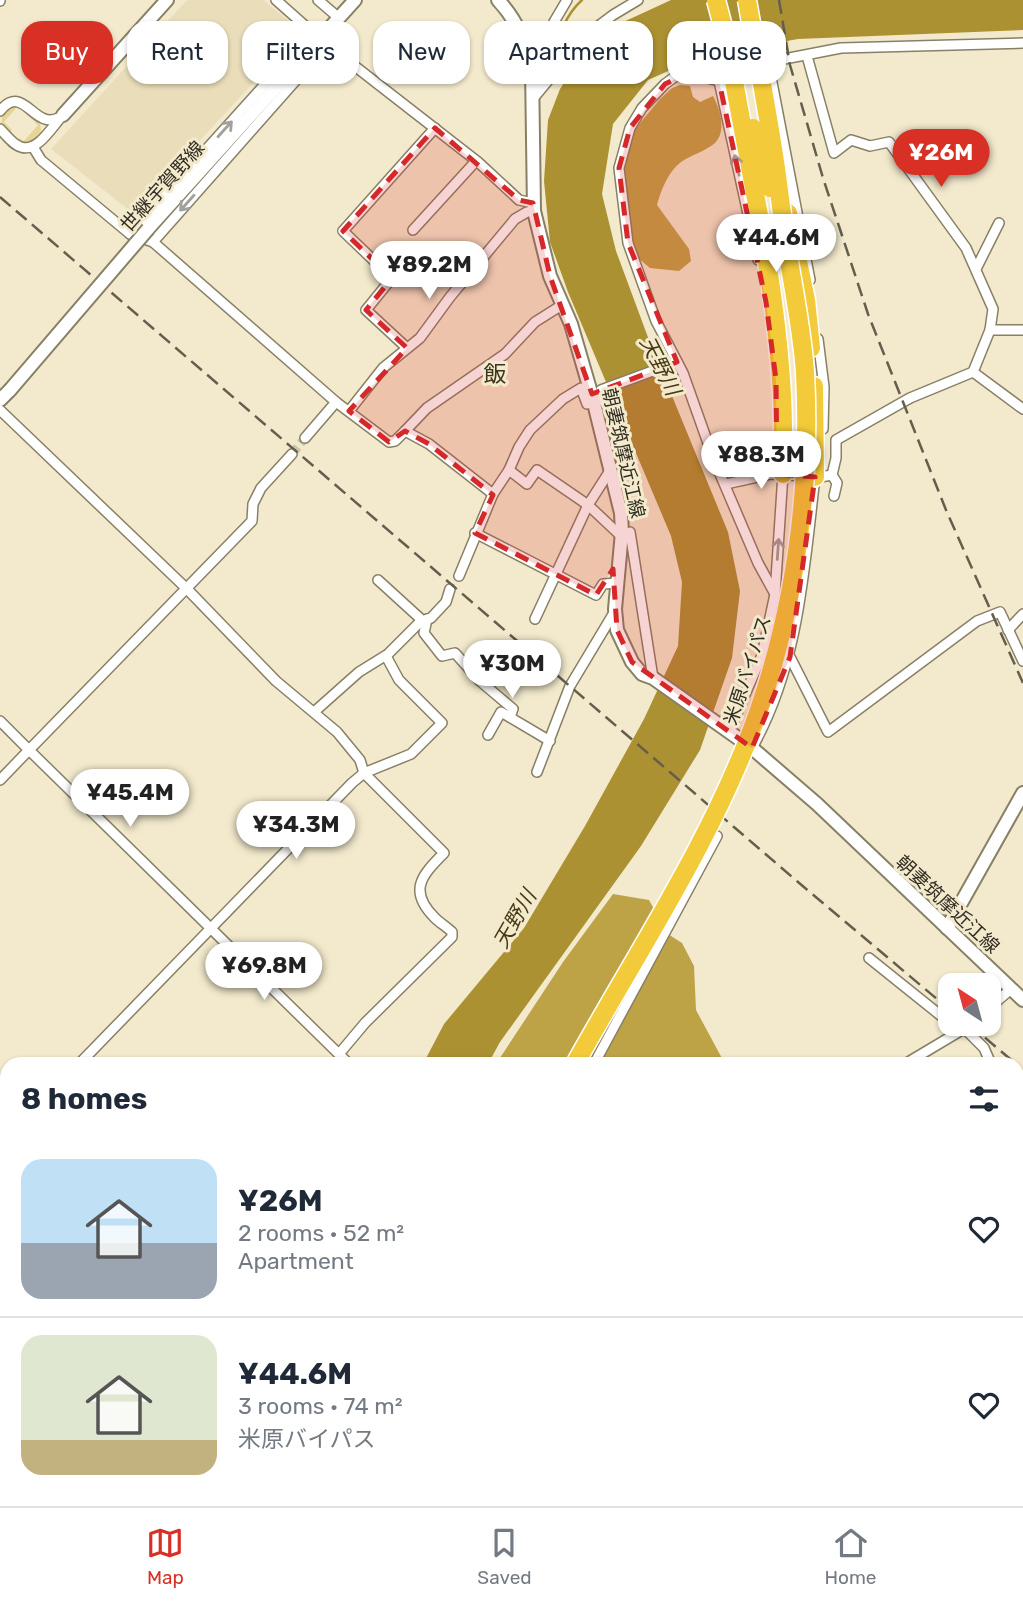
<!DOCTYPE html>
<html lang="en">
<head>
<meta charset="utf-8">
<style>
  body { margin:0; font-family:Rubik,"Noto Sans JP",sans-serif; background:#f6f6f7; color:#1f2937; height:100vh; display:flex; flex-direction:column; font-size:26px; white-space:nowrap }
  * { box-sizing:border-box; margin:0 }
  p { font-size:23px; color:#747a83 }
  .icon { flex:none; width:38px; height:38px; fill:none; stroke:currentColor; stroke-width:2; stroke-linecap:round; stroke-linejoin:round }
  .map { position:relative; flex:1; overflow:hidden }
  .details { position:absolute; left:0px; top:1057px; width:1024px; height:450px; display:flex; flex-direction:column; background:#fff; border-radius:21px 21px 0 0; box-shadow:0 2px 5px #0004 }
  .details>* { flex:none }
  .top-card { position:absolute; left:21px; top:21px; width:982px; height:63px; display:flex; gap:14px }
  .needle { width:46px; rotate:324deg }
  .controls { position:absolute; left:938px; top:973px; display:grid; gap:14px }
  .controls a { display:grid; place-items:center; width:63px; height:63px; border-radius:14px; background:#fff; box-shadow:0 2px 5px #0004; font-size:35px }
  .price { position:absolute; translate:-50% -60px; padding:0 16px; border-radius:24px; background:#fff; color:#222; font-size:23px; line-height:46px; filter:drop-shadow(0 2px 4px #0008) }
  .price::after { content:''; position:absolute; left:50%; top:42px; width:21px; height:16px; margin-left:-10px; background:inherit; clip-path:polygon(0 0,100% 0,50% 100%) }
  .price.on { background:#d93025; color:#fff }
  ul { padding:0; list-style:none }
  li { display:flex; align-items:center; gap:21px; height:175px; padding:0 21px }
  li+li { border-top:2px solid #e0e1e3 }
  li span { display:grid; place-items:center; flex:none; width:196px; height:140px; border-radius:21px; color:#555 }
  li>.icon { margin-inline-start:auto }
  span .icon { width:84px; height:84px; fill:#fffc; stroke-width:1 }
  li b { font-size:30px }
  h2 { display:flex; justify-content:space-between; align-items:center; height:84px; padding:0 21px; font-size:30px }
  .tag { padding:0 24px; border-radius:21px; background:#fff; box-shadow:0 2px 5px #0004; font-size:24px; line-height:63px }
  .tag.on { background:#d93025; color:#fff }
  .tabs { display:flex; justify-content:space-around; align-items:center; height:98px; border-top:2px solid #e0e1e3; background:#fff; font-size:19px; color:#747a83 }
  .tabs a { display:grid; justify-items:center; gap:4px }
  .tabs .on { color:#d93025 }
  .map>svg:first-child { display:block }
</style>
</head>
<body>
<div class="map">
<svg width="1023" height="1506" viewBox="0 0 1023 1506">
  <rect width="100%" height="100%" fill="#f3eacd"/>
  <!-- built -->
  <path fill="#e9ddba" d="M187,0H263L301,31L133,213L51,149Z"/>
  <!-- green -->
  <path fill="#e8d495" d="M14,104C28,112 45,118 40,136L30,145L17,140L19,138L24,141L38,125L18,106L4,122L12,130L9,133L1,125L3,112Z"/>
  <!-- forest -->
  <g fill="#bea346">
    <path d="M680,85L690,86L693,97L700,102L713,96C720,109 727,131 715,143C706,151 691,155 681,162C668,172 661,190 657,205L689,249L691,261L679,271L650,268L638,258L631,241L624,174L626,156L636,128L660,99L672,88Z"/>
    <path d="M613,894L649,900L668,934L682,943L694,966L696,1010L724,1062L720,1064H496L563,962Z"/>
  </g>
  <!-- water -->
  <g fill="#ac9132">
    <path d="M671,0H1023V30L798,39L702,56L648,80L613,124L602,194L616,251L649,340L728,532L740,591L732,658L700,750L641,846L500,1042L488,1064H423L444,1024L524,928L585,826L644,719L678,646L682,582L671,536L568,292L550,242L544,181L548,120L560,89L581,56L619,24Z"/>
    <path d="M0,1380L7,1386V1461L0,1456Z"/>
    <path d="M122,1500H231L218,1503Z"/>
  </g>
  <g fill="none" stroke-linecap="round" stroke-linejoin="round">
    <!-- stream -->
    <g stroke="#ac9132" stroke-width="2.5">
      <path d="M554,67L551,61C558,39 564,16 582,0"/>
      <path d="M558,73L559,75L571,72L573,74"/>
    </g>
    <!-- street-tunnel -->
    <path stroke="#ccc4ab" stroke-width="9" stroke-dasharray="9 4.5" stroke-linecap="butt" d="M292,454L305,438"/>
    <defs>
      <g id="street">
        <path d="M276,0L320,39L478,162L519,200L533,203"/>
        <path d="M318,0L339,18"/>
        <path d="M0,1V0"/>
        <path d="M807,56L834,153L851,140L870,146L889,142L966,248L993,309L990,330L973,372L910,398L836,440V458L832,475L837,483L834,496"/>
        <path d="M770,72L810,280"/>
        <path d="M719,81L758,260"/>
        <path d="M536,90L546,63L547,43L554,22L567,0"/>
        <path d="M532,100L585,36L613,15L638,0"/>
        <path d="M0,111C23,82 34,130 58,118"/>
        <path d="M0,129C6,135 13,145 21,147C38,153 53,125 63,115"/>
        <path d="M33,147L41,160L130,234L153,242L336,402L389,442L395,441L405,431L429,444L493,494L509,470L519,447L530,430L563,399L581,388L587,404L602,400L601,390L677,362"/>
        <path d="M413,230L476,161"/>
        <path d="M130,234L313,31"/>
        <path d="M153,242L305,70L325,60L328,45"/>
        <path d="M976,269L999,223"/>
        <path d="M990,330H1023"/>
        <path d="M818,339L824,387L823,429"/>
        <path d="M407,348L366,310L392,278L343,231L435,128"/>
        <path d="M973,372L1023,409"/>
        <path d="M0,410L187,589L276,681L337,732L360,760L364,773L444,853C421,876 408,891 435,918C440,923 447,927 452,932V937L365,1023L339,1054"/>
        <path d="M349,411L383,368L420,338L450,297L515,219L527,212L534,211"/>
        <path d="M405,431L427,408L505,354L535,322L562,305"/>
        <path d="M305,438L336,402"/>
        <path d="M509,470L527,484L537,470L588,505L621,536L630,532L653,678"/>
        <path d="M726,484L771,474L820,477L832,475"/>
        <path d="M475,533L596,595L603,584L618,583"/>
        <path d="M459,576L493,494"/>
        <path d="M378,580L423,621"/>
        <path d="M775,594L758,563L714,460L683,373L656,321L628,243L619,168L630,128L642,108L665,84L676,76L696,75L719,81L770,72L779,60L841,48L1023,43"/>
        <path d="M427,619L424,633L442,656L455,653L480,681L513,709L510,717"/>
        <path d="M535,619L588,505L611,469"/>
        <path d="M1008,630L1023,614"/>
        <path d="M790,657L828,732L977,621L1000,612L1023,661"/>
        <path d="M314,712L359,672L388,654L420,622L431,618L446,602L450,589"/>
        <path d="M0,721L29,750L252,521L253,504L261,488L292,454"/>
        <path d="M729,732L762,655L775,594L783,474"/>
        <path d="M488,735L501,712L550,741"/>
        <path d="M752,748C799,664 804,570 815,477"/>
        <path d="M537,772L570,686L615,611"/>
        <path d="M0,780L29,750L349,1064"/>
        <path d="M869,958L950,1023"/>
        <path d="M989,1008L1011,989"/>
        <path d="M965,1029L984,1048L991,1064"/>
        <path d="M79,1064L352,783L364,773L411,754L442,723L399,680L386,656"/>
        <path d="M594,1064L717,836"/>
        <path d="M905,1064L972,1024"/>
        <path d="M0,1145L7,1138"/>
        <path d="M0,1254L7,1261"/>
        <path d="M453,1500L460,1506"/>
        <path d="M625,1500L633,1506"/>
        <path d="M501,1506L507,1500"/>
        <path d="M738,1506L744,1500"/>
      </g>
      <g id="secondary">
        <path d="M498,0C516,19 526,42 532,67L534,211L550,276L571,324L594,403L621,513L622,532L615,609L617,630L632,662L642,674L653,678L752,748L817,804L1023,1000"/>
        <path d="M63,115L167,0"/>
        <path d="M148,229L355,0"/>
        <path d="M0,400L10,390"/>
        <path d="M947,928L1023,793"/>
        <path d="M0,1479L7,1483"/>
        <path d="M32,1500L41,1506"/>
        <path d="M279,1506L288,1500"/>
      </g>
      <g id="highway">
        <path d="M788,213L806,300L811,348"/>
        <path d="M814,386L815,477"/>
        <path d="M783,425V474"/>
        <path d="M406,1506L407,1500"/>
      </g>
    </defs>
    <!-- street casing -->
    <use href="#street" stroke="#888066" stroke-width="12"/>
    <!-- secondary casing -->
    <use href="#secondary" stroke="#888066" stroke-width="16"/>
    <!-- highway casing -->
    <use href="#highway" stroke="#fff" stroke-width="21"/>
    <!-- street -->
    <use href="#street" stroke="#fff" stroke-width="9"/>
    <!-- secondary -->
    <use href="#secondary" stroke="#fff" stroke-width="12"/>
    <!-- highway -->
    <use href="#highway" stroke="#f3ca39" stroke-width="18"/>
    <!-- rail -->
    <g stroke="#635e4e" stroke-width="2.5" stroke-dasharray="14 7" stroke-linecap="butt">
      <path d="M779,0L790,65L823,178L868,314L946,510L1023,683"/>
      <path d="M0,197L798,882L950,1010"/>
      <path d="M969,1024L1016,1064"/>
    </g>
    <defs>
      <path id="secondary-bridge" d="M10,390L148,229"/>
      <g id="highway-bridge">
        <path d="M716,0L734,68"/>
        <path d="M730,59C751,180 781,302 783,425"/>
        <path d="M753,128L770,188"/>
        <path d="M575,1064C639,949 715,836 759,710C796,601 811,487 805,372C802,331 794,291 787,250C782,218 779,187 774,155C766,103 756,52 747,0"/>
      </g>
    </defs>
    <!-- secondary-bridge casing -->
    <use href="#secondary-bridge" stroke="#888066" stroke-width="16" stroke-linecap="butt"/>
    <!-- highway-bridge casing -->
    <use href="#highway-bridge" stroke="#fff" stroke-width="21" stroke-linecap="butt"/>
    <!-- secondary-bridge -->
    <use href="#secondary-bridge" stroke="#fff" stroke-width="12"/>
    <!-- highway-bridge -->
    <use href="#highway-bridge" stroke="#f3ca39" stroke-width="18"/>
  </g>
  <!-- one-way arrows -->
  <defs><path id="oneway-shaft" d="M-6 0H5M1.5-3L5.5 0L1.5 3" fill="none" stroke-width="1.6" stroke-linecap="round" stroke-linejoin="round" transform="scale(1.75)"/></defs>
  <g stroke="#a2a09c">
    <use href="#oneway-shaft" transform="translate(225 129) rotate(-48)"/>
    <use href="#oneway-shaft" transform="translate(737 165) rotate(-102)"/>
    <use href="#oneway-shaft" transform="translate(187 203) rotate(132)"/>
    <use href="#oneway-shaft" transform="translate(778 549) rotate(-86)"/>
  </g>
  <!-- marked area -->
  <path fill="#d62828" fill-opacity="0.2" stroke="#d62828" stroke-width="5" stroke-dasharray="14 9" stroke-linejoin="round" d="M684,75L719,81L766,302L776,380L777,474L815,477L790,657L752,748L632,662L617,630L613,569L596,595L475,533L493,495L429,444L405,431L389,442L349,411L407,348L366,310L392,278L343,231L435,128L519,200L533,203L550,276L592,394L677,362L628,243L619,168L630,128L665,84Z"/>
  <g text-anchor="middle" stroke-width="6" stroke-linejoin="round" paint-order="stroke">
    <!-- street labels -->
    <g font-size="19" fill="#312d22" stroke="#f3eacd">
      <text transform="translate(162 186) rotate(-48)" y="7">世継宇賀野線</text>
      <text transform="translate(624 453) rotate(77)" y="7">朝妻筑摩近江線</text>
      <text transform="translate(747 670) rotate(-72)" y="7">米原バイパス</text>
      <text transform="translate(948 904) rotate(43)" y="7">朝妻筑摩近江線</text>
    </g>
    <!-- water labels -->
    <g font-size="21" font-style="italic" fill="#473b14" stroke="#f3eacd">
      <text transform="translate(660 366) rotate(63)" y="7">天野川</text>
      <text transform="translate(515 919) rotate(-60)" y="7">天野川</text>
    </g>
    <!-- quarter labels -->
    <g font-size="23" fill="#3d351e" stroke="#f3eacd">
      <text x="495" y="382">飯</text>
    </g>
  </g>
</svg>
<div class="controls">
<a><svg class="needle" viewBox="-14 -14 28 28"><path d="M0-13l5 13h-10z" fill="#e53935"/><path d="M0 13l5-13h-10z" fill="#747a83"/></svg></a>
</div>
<b class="price on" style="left:941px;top:189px">¥26M</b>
<b class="price" style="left:776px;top:274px">¥44.6M</b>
<b class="price" style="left:429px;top:301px">¥89.2M</b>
<b class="price" style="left:761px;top:491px">¥88.3M</b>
<b class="price" style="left:512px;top:700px">¥30M</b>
<b class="price" style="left:130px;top:829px">¥45.4M</b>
<b class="price" style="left:296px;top:861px">¥34.3M</b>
<b class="price" style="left:264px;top:1002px">¥69.8M</b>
<div class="top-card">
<a class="tag on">Buy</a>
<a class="tag">Rent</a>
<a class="tag">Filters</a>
<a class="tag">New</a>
<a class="tag">Apartment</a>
<a class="tag">House</a>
</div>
<section class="details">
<h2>8 homes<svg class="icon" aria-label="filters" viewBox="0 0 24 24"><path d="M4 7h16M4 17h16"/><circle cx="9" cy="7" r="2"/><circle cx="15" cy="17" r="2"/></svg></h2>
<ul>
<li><span style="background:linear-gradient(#bfe0f5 60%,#9aa5b1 0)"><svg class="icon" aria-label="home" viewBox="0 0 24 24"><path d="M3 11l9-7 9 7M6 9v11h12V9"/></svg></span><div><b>¥26M</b><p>2 rooms · 52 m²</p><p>Apartment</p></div><svg class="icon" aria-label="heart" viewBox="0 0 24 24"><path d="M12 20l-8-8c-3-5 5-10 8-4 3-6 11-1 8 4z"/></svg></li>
<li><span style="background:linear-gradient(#dfe7d0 75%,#c2b280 0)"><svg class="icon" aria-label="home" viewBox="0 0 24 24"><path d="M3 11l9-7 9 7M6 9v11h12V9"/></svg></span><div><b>¥44.6M</b><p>3 rooms · 74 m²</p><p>米原バイパス</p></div><svg class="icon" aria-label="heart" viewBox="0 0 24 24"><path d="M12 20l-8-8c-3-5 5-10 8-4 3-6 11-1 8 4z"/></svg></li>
</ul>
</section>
</div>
<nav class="tabs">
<a class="on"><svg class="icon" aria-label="map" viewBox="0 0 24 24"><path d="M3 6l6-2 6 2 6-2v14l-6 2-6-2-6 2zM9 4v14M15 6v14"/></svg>Map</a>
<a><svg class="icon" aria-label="saved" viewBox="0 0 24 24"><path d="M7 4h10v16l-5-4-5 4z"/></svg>Saved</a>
<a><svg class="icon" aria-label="home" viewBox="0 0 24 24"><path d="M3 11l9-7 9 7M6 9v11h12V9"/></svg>Home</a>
</nav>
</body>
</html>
